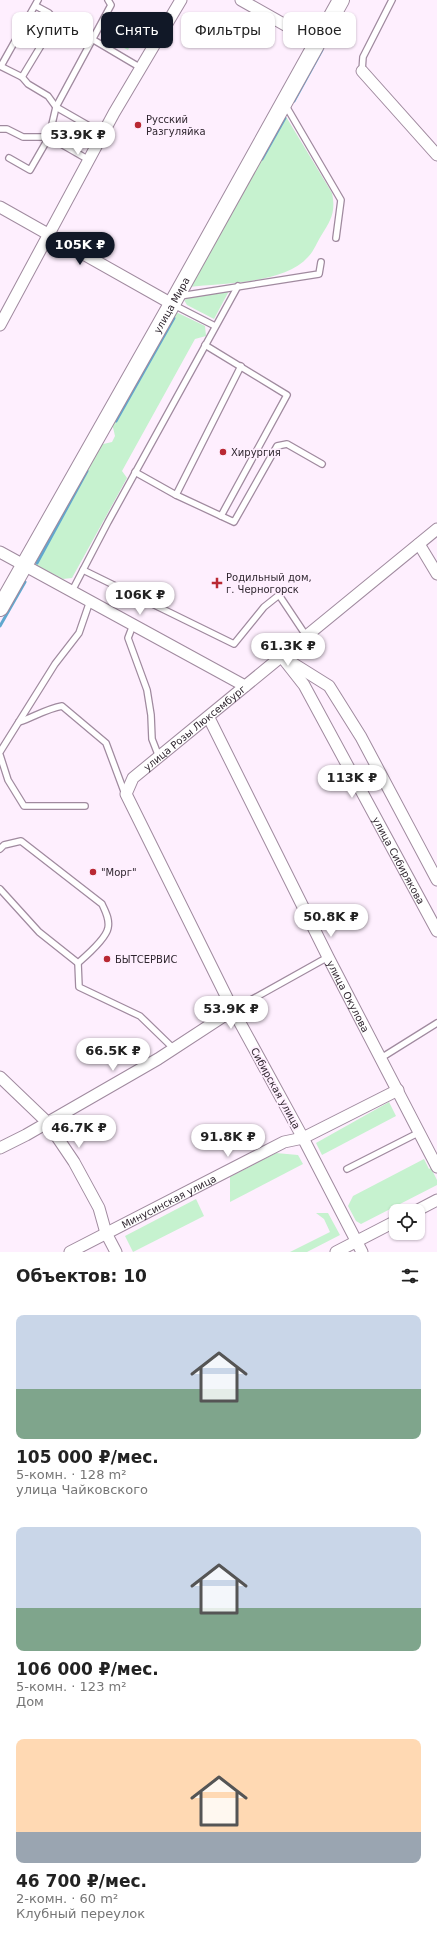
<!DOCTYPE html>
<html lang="ru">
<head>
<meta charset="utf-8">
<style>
  body { margin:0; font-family:"DejaVu Sans",sans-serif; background:#f2f2f2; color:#222; height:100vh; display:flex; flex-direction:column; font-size:15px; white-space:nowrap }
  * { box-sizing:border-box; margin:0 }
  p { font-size:13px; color:#767676 }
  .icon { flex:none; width:22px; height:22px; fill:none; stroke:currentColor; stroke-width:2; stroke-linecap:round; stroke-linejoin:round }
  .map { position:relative; height:1252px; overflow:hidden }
  .sheet { display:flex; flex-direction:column; background:#fff; flex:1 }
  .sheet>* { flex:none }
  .banner { position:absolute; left:12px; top:12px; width:413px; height:36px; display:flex; gap:8px }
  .controls { position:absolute; left:389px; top:1204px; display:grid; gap:8px }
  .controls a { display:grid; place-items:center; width:36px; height:36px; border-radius:8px; background:#fff; box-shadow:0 1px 3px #0004; font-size:20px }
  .price { position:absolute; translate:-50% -34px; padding:0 9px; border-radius:14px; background:#fff; color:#222; font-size:13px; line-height:26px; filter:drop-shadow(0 1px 2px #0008) }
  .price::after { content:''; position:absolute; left:50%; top:24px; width:12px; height:9px; margin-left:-6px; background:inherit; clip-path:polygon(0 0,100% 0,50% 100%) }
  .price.current { background:#111827; color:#fff }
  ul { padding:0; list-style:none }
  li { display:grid; align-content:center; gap:8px; height:212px; padding:0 16px }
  li span { display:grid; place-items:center; height:124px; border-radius:8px; color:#555 }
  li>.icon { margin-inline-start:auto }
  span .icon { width:72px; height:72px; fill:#fffc; stroke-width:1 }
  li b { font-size:17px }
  h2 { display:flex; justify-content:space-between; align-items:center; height:48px; padding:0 16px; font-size:17px }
  .pill { padding:0 14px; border-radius:8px; background:#fff; box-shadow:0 1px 3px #0004; font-size:14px; line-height:36px }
  .pill.current { background:#111827; color:#fff }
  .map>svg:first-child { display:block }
</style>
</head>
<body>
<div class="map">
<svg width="437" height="1252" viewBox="0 0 437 1252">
  <rect width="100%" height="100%" fill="#feeffe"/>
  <!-- green -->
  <g fill="#c6f2cf">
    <path d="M115,25L135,36L128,50L107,39Z"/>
    <path d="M285,115L332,193C336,212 331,220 321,236C317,242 314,251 308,257C284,284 223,283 189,287Z"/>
    <path d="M229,291L214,319L187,305L184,300L198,295Z"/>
    <path d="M176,312L205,326L206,336L195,339L122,471L127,478L72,578L63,579L33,564L99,445L112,442L115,436L112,423Z"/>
    <path d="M389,1102L396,1116L322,1155L316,1143Z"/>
    <path d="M276,1153L298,1155L303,1164L230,1202V1177Z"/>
    <path d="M424,1159L429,1169L431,1168L437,1180V1185L361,1224L356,1221L348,1206L353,1196Z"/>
    <path d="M196,1199L204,1216L133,1252L125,1236Z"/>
    <path d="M316,1213H328L340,1235L307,1252H290L330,1232L324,1219Z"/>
  </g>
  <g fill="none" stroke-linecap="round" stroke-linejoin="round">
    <!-- stream -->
    <g stroke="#61a8cf" stroke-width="3">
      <path d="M294,101L322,50"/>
      <path d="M262,159L285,118"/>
      <path d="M116,421L174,318"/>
      <path d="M37,563L87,471"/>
      <path d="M0,626L25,582"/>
    </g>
    <defs>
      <g id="lane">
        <path d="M36,6L49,13L54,19L51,29L76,42L92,39L141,68"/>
        <path d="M0,66L22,77L28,84L48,96L56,107L103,134"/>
        <path d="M1,66L38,0"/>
        <path d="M362,71L363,57L392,0"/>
        <path d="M22,77L51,29"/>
        <path d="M286,106L341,200L336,238"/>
        <path d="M0,129H7L23,137H49L56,107L111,5L108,0"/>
        <path d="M9,158L30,170L49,137L89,160"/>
        <path d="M180,296L319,274L321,262"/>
        <path d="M172,304L215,326"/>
        <path d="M205,345L287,395L221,516"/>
        <path d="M241,366L176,495L234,522L277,446L287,444L322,464"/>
        <path d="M135,472L176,495"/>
        <path d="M83,570L234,644L264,607L279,595L307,637"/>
        <path d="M72,591L108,522L238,286"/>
        <path d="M133,625L128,638L147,690L151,715L152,739L159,757"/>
        <path d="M19,722C34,717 46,709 62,706L106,743L125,794"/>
        <path d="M0,752L55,664L79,633L90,601"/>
        <path d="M0,755L8,780L24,806H85"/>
        <path d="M0,849L4,845L21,841L102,904C105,911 110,919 108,928C106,939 86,956 78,963L79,987L140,1016L173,1048"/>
        <path d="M0,889L39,932L78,963"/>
        <path d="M233,1010L328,957"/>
        <path d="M381,1058L437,1023"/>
        <path d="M347,1169L418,1133"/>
      </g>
      <g id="street">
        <path d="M241,0L317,43"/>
        <path d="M362,71L437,155"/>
        <path d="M0,207L172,304"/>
        <path d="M0,325L114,113L181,0"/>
        <path d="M419,544L437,574"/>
        <path d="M0,552L245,686"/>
        <path id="s1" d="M282,657L304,685L437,931"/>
        <path d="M289,661L329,686L361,737L437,880"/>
        <path id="s2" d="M209,718L328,957L437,1167"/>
        <path d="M0,1077L47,1122L74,1162L99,1208L106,1233L116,1252"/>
        <path d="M0,1148L26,1135L158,1059L233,1010"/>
        <path d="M416,1211L437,1200"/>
        <path id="s3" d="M70,1252L284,1142L303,1138L398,1090"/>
        <path d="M336,1252L396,1221"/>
        <path id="s4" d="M362,1252L303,1138L233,1010L126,794L133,778L437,529"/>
      </g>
      <g id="secondary">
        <path id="s5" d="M0,608L172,304L341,0"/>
      </g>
    </defs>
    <!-- lane casing -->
    <use href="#lane" stroke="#a08a9f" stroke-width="8"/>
    <!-- street casing -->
    <use href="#street" stroke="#a08a9f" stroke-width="13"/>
    <!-- secondary casing -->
    <use href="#secondary" stroke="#a08a9f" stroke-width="18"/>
    <!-- lane -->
    <use href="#lane" stroke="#fff" stroke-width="5.5"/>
    <!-- street -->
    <use href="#street" stroke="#fff" stroke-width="11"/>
    <!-- secondary -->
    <use href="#secondary" stroke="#fff" stroke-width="16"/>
  </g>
  <!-- markers -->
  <g fill="#b92833" stroke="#feeffe" stroke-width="1.5">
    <circle cx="138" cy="125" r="4"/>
    <circle cx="223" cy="452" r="4"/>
    <path d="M215 577h4v4h4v4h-4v4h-4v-4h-4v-4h4z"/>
    <circle cx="93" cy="872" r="4"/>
    <circle cx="107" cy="959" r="4"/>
  </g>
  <g text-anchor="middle" stroke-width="3.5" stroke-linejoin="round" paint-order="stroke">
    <!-- poi labels -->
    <g font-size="10" fill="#302730" stroke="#feeffe" text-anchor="start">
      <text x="146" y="123">Русский<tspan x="146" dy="12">Разгуляйка</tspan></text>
      <text x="231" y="456">Хирургия</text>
      <text x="226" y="581">Родильный дом,<tspan x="226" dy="12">г. Черногорск</tspan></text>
      <text x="101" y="876">"Морг"</text>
      <text x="115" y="963">БЫТСЕРВИС</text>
    </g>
    <!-- street labels -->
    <g font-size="10" fill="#302730" stroke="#feeffe">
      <text dy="4" stroke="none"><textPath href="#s5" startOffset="348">улица Мира</textPath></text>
      <text dy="4" stroke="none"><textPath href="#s4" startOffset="612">улица Розы Люксембург</textPath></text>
      <text dy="4" stroke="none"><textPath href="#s1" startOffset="235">улица Сибирякова</textPath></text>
      <text dy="4" stroke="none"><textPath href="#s2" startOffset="311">улица Окулова</textPath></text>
      <text transform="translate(276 1088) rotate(61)" y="4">Сибирская улица</text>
      <text dy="4" stroke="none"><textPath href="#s3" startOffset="111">Минусинская улица</textPath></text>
    </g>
  </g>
</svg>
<div class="controls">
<a><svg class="icon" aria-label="locate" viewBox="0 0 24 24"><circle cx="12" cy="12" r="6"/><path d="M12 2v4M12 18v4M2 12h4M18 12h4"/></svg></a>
</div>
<b class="price" style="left:78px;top:156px">53.9K ₽</b>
<b class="price current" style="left:80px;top:266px">105K ₽</b>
<b class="price" style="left:140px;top:616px">106K ₽</b>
<b class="price" style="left:288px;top:667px">61.3K ₽</b>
<b class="price" style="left:352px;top:799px">113K ₽</b>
<b class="price" style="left:331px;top:938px">50.8K ₽</b>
<b class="price" style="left:231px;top:1030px">53.9K ₽</b>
<b class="price" style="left:113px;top:1072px">66.5K ₽</b>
<b class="price" style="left:79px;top:1149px">46.7K ₽</b>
<b class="price" style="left:228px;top:1158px">91.8K ₽</b>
<div class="banner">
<a class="pill">Купить</a>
<a class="pill current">Снять</a>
<a class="pill">Фильтры</a>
<a class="pill">Новое</a>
</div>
</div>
<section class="sheet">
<h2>Объектов: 10<svg class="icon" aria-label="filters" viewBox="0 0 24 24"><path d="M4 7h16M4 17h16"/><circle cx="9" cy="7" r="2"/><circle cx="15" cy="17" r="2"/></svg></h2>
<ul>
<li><span style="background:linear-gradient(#c9d6e8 60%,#7fa58c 0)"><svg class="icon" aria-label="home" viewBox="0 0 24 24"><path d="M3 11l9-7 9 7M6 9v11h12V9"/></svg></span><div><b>105 000 ₽/мес.</b><p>5-комн. · 128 m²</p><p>улица Чайковского</p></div></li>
<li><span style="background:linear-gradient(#c9d6e8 65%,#7fa58c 0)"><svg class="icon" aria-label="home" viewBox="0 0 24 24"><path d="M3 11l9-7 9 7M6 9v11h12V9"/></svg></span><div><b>106 000 ₽/мес.</b><p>5-комн. · 123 m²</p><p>Дом</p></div></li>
<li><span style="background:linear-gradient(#ffd9b3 75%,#9aa5b1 0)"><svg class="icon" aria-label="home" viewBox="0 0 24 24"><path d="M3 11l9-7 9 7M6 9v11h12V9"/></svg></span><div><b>46 700 ₽/мес.</b><p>2-комн. · 60 m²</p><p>Клубный переулок</p></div></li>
</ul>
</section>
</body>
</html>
